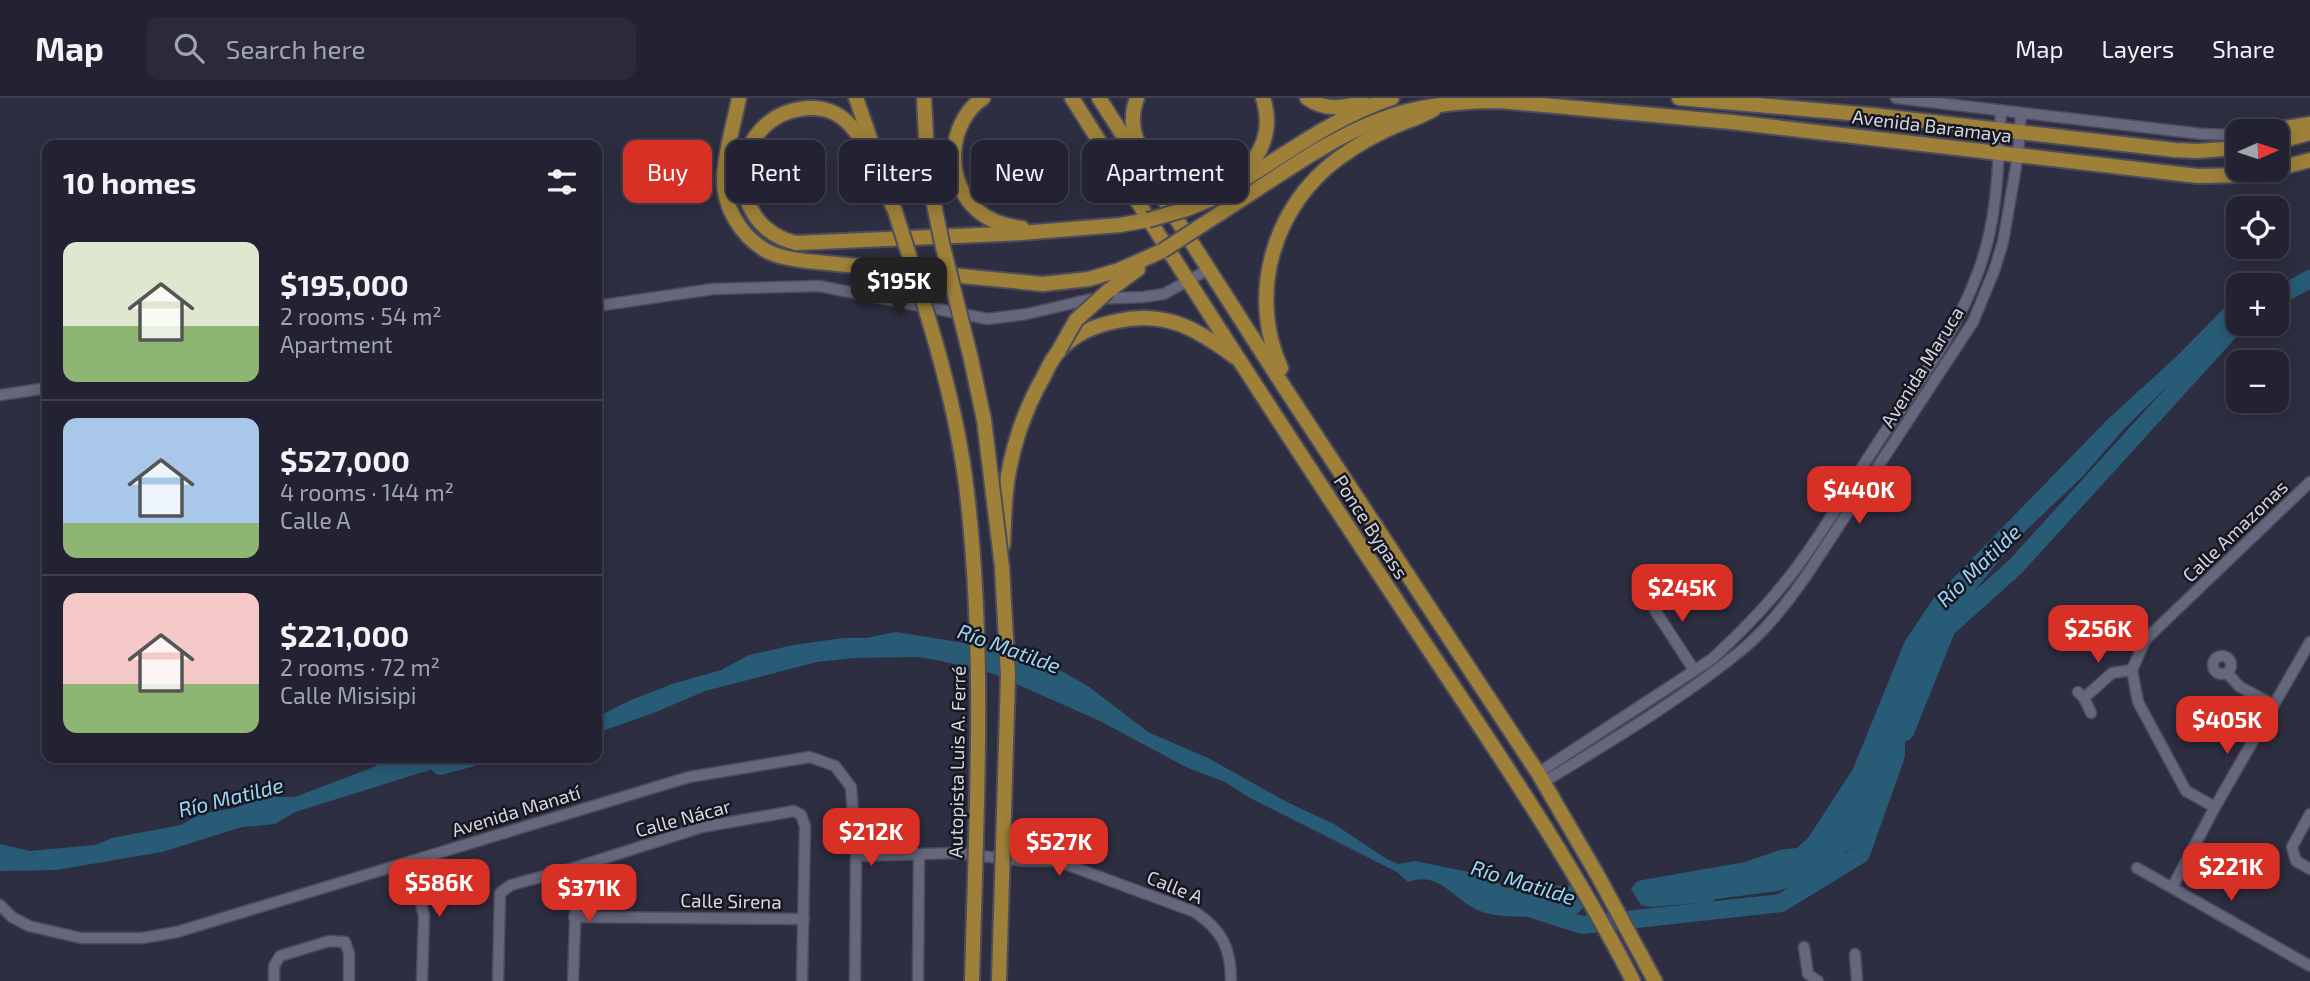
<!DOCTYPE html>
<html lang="en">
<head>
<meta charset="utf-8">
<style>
  body { margin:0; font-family:"Exo 2",sans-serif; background:#2a2a3a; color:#f1f3f6; height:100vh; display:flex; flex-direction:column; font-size:26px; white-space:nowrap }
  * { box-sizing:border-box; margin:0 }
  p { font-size:23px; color:#a2a4ac }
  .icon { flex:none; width:38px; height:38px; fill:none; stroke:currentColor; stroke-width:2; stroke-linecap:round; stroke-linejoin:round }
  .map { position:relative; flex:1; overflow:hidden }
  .side { position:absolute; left:42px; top:42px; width:560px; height:623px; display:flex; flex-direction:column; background:#222232; border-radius:14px; box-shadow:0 4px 18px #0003,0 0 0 2px #3f3f4d }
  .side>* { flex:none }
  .guide { position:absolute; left:623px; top:42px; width:665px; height:63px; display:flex; gap:14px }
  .needle { width:46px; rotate:87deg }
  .tools { position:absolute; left:2226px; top:21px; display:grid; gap:14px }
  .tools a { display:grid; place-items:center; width:63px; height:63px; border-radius:14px; background:#222232; box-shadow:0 4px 18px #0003,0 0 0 2px #3f3f4d; font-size:35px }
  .price { position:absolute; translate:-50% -60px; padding:0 16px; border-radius:14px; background:#d93025; color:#fff; font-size:23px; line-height:46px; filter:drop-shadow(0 2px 4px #0008) }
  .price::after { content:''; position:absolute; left:50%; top:42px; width:21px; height:16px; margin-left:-10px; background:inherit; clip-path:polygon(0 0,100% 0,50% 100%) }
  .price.on { background:#222; color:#fff }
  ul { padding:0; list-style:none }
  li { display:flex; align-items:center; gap:21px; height:175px; padding:0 21px }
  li+li { border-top:2px solid #3f3f4d }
  li span { display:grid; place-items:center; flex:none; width:196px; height:140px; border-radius:14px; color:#555 }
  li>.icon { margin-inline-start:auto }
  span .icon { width:84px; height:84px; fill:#fffc; stroke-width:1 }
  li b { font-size:30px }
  h2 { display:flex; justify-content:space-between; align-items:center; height:84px; padding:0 21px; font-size:30px }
  .chip { padding:0 24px; border-radius:14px; background:#222232; box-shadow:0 4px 18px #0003,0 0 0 2px #3f3f4d; font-size:24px; line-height:63px }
  .chip.on { background:#d93025; color:#fff }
  header { display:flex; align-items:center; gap:42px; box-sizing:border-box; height:98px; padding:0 35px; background:#222232; border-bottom:2px solid #3f3f4d }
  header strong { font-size:33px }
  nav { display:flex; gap:38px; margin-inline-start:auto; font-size:24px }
  .search { width:490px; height:63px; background:#2a2a3a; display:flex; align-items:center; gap:18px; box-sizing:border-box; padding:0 24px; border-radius:14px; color:#a2a4ac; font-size:26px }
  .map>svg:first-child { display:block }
</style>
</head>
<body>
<header>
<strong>Map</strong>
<div class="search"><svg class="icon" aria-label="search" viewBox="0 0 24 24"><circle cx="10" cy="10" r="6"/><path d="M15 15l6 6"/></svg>Search here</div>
<nav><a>Map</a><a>Layers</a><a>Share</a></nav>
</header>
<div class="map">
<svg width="2310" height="883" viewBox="0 0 2310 883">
  <rect width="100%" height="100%" fill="#2e2e42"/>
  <!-- water -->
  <g fill="#285c76">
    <path d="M2237,197L2238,217L2235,221L2123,332L2083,378L2018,440L1967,502L1954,534L1935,553L1919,577L1914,594L1913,627L1905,644V659L1878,691L1871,725L1857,748L1846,754L1818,780L1778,793L1716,801L1711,804L1651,809L1641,807L1631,791L1637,783L1745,764L1780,752L1797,750L1808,740L1853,671L1905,543L1933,501L2107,322L2177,258Z"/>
    <path d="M896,534L970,546L993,548L1061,573L1088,588L1148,634L1208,660L1287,704L1334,726L1385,760L1398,766L1415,763L1488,778L1506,790L1573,787L1583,810L1578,815C1550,817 1505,823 1480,813C1453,802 1440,772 1408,784L1397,774L1250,700L1225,684L1186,669L1100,623L994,576L942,563L918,559L853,560L817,564L705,593L656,614L597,635V619L629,603L672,586L721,572L749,557L794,547L843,540H866Z"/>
    <path d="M397,660H468L295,714L275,726L242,729L162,754L56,772L0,773V746L30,753L95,747L112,740L181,727L200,716L234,710L265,699H295Z"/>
  </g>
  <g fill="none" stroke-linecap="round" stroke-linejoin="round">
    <!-- river -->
    <g stroke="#285c76" stroke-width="18">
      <path d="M2277,199L2310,181"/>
      <path d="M1905,634L1947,530L2015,469L2238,224"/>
      <path d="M440,668L470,660"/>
      <path d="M1529,810L1582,827L1781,805L1861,756L1895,660"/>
    </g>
    <defs>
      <g id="minor">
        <path d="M1896,0L2202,36L2238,37"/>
        <path d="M2269,33L2290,28"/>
        <path d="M597,208L713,191L819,188L988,221L1027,216L1091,201L1143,199L1164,196L1209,171"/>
        <path d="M0,297L47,290"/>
        <path d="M1645,497L1694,572"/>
        <circle cx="2222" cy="567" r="9"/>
        <path d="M2227,575L2240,589L2274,607"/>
        <path d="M2078,594L2084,600L2091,615"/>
        <path d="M2084,600L2112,575L2132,572"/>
        <path d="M1538,675L1712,561C1737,538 1761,514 1782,488C1819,443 1847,391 1879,343C1915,289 1956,236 1978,174C1998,122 1998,67 2001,12"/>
        <path d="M1544,684C1612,642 1682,601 1743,551C1768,530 1788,504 1806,478L1973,224L1994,173L2003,144L2018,57L2021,15"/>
        <path d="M2215,709L2186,693L2138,604L2132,572L2145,542L2310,384"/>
        <path d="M2310,716L2292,749L2296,763L2310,771"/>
        <path d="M856,758L957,755L1024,763H1057L1195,814C1222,832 1231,850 1231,883"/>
        <path d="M411,763L424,818L422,883"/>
        <path d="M2137,770L2310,868"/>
        <path d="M2173,788L2215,709L2310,544"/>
        <path d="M0,807L12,819L29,828L81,840H142L177,834L689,679L810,659L835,668L851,689L856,758L855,883"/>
        <path d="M574,819L804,821"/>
        <path d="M1804,849L1808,876L1818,883"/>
        <path d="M1855,856L1857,883"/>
        <path d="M274,883V868L280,858L329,843L345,844L349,855V883"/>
        <path d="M498,883L500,795L511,787L577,769L702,729L794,713L801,717L805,728L802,883"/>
        <path d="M573,883L577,769"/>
        <path d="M918,883L919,758"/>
      </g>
      <g id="highway">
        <path d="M739,0C734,26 725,53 724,80C723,108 740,137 765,152C777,159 792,161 806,163L1043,186L1089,181L1119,172L1162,153"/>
        <path d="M856,0L874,52"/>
        <path d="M983,0C947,25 944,83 977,112C989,123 1006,128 1022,130"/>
        <path d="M1072,0C1177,167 1284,332 1393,497C1476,624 1564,748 1633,883"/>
        <path d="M1099,0L1288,295L1538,675L1598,778L1655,883"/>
        <path d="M1137,0C1130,19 1132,35 1142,53"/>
        <path d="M1307,0C1325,13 1343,10 1363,4"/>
        <path d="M1679,0L1872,17L2175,52L2197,53L2238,50"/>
        <path d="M2285,30L2310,26"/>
        <path d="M2277,44L2310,35"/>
        <path d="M2277,71L2310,62"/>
        <path d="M1238,78C1263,57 1273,32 1263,0"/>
        <path d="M1209,102C1270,69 1325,22 1392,0"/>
        <path d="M895,113C882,86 870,49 851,28C840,15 824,9 808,10C728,16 720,127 796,145L1021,135L1120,127L1148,122"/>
        <path d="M1219,116C1269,85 1328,40 1382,21C1420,7 1459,3 1499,3L1731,24L2198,78L2245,77L2274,72"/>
        <path d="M1108,193L1138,171"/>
        <path d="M1281,270C1247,196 1274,107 1339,60C1357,47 1380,34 1400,26C1413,21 1423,18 1434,11"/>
        <path d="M1003,447C1004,429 1004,411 1006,393C1010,354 1024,312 1044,278C1048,269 1053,258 1061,251C1075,236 1097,227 1117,223C1166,212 1197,231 1235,259"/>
      </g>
    </defs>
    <!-- minor casing -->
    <use href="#minor" stroke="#4c4c5d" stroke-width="13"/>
    <!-- highway casing -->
    <use href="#highway" stroke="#4c4c5d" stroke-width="18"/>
    <!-- minor -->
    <use href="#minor" stroke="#66667c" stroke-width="10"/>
    <!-- highway -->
    <use href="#highway" stroke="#9e8039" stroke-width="14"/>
    <defs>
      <g id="highway-bridge">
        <path d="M924,0L928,78L942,145L971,261L984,322L1002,469L1008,578L999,883"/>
        <path d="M895,113C924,205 956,299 967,395C986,557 976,720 972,883"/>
        <path d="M1148,122L1187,111L1209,102"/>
        <path d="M1162,153L1219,116"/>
        <path d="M1059,252L1076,222L1108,193"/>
      </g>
    </defs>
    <!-- highway-bridge casing -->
    <use href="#highway-bridge" stroke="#4c4c5d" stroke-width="18" stroke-linecap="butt"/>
    <!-- highway-bridge -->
    <use href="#highway-bridge" stroke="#9e8039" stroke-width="14"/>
  </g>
  <g text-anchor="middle" stroke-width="5" stroke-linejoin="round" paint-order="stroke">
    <!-- street labels -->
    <g font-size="19" fill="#d7d7e4" stroke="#171720">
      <text transform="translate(1932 28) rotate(7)" y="7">Avenida Baramaya</text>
      <text transform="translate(1922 269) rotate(-58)" y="7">Avenida Maruca</text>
      <text transform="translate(1371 429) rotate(57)" y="7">Ponce Bypass</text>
      <text transform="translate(2235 433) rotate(-44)" y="7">Calle Amazonas</text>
      <text transform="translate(957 664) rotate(-89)" y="7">Autopista Luis A. Ferré</text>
      <text transform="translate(516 713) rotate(-17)" y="7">Avenida Manatí</text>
      <text transform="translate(683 720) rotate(-15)" y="7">Calle Nácar</text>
      <text transform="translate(1175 789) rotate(22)" y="7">Calle A</text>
      <text transform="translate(731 803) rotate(1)" y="7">Calle Sirena</text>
    </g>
    <!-- water labels -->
    <g font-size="21" font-style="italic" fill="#9ad8fb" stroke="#171720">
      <text transform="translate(1979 468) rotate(-44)" y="7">Río Matilde</text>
      <text transform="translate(1009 551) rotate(20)" y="7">Río Matilde</text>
      <text transform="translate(231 700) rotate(-14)" y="7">Río Matilde</text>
      <text transform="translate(1523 785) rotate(17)" y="7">Río Matilde</text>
    </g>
  </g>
</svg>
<div class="tools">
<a><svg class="needle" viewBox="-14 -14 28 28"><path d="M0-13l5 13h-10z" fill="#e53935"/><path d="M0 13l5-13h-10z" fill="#a2a4ac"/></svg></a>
<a><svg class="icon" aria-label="locate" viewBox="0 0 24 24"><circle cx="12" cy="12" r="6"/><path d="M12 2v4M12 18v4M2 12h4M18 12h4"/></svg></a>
<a>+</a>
<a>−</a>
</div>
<b class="price on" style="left:899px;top:219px">$195K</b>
<b class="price" style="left:1859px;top:428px">$440K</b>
<b class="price" style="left:1682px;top:526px">$245K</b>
<b class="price" style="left:2098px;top:567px">$256K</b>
<b class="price" style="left:2227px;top:658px">$405K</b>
<b class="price" style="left:871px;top:770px">$212K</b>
<b class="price" style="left:1059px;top:780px">$527K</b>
<b class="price" style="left:2231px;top:805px">$221K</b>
<b class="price" style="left:439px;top:821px">$586K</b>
<b class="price" style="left:589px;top:826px">$371K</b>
<div class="guide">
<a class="chip on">Buy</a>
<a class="chip">Rent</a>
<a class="chip">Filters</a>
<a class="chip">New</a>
<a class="chip">Apartment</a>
</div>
<section class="side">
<h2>10 homes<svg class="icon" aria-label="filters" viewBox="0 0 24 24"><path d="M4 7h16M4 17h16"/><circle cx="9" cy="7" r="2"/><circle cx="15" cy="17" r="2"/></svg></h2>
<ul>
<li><span style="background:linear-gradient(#dfe7d0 60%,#8fb573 0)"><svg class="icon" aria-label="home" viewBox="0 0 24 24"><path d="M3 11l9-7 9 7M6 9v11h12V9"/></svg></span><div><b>$195,000</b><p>2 rooms · 54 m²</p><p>Apartment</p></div></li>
<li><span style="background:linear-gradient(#a9c7e8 75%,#8fb573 0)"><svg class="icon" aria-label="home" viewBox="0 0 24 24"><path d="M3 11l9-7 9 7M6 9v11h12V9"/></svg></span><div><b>$527,000</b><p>4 rooms · 144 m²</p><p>Calle A</p></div></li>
<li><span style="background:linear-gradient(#f6c9c9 65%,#8fb573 0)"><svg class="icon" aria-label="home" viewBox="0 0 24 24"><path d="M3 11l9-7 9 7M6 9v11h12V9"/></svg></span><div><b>$221,000</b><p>2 rooms · 72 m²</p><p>Calle Misisipi</p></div></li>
</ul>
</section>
</div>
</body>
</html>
